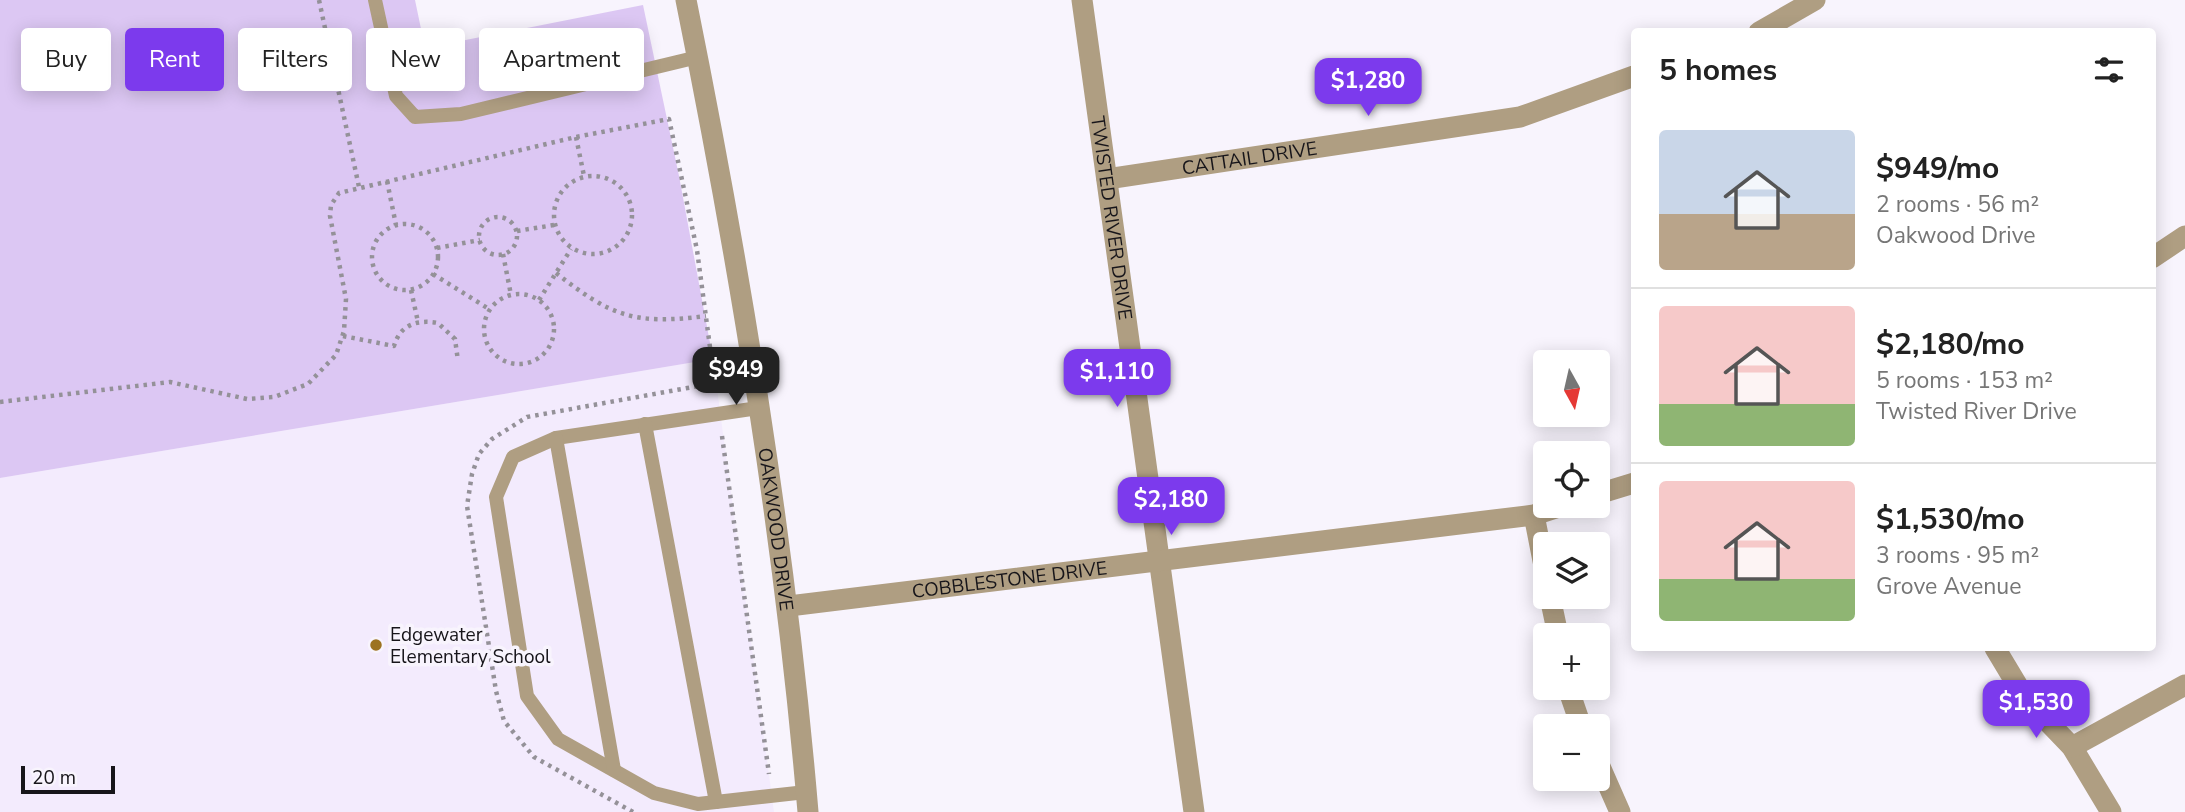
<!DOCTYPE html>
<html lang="en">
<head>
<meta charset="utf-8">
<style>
  body { margin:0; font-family:"Nunito Sans",sans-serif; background:#f6f6f6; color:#222; height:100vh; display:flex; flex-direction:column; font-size:26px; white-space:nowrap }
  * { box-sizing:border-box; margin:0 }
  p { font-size:23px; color:#767676 }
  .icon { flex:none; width:38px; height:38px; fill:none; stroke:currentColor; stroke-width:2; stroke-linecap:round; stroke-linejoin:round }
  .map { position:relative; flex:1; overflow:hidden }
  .panel { position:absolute; left:1631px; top:28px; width:525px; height:623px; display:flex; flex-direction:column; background:#fff; border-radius:7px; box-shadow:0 4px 18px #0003 }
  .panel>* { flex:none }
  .banner { position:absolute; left:21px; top:28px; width:665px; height:63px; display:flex; gap:14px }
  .needle { width:46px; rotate:172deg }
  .buttons { position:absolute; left:1533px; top:350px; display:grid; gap:14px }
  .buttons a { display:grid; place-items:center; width:77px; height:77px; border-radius:7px; background:#fff; box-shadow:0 4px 18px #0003; font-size:35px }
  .scale { position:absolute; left:21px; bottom:18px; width:94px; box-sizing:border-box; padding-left:7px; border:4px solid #17151a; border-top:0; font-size:19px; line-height:24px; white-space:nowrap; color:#17151a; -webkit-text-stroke:5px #f8f4fd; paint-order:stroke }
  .price { position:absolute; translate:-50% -60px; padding:0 16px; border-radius:14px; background:#7c3aed; color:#fff; font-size:23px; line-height:46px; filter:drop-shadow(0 2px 4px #0008) }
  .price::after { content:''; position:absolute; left:50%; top:42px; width:21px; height:16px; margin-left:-10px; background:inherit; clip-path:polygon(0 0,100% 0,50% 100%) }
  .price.current { background:#222; color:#fff }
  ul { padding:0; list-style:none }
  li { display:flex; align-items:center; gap:21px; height:175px; padding:0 28px }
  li+li { border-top:2px solid #e0e0e0 }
  li span { display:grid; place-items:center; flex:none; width:196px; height:140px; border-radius:7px; color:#555 }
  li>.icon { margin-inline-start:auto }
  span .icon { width:84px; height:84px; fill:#fffc; stroke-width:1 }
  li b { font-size:30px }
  h2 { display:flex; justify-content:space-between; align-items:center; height:84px; padding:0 28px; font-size:30px }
  .tag { padding:0 24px; border-radius:7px; background:#fff; box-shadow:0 4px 18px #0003; font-size:24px; line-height:63px }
  .tag.current { background:#7c3aed; color:#fff }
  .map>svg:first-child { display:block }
</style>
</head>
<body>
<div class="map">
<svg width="2185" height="812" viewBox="0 0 2185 812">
  <rect width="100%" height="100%" fill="#f8f4fd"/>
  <!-- built -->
  <path fill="#f3ebfd" d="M713,359L774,812H0V478Z"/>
  <!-- green -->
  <path fill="#dcc7f3" d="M0,0H415L425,48L643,5L679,176L713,359L0,478Z"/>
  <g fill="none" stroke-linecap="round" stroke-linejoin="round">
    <!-- path -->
    <g stroke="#949198" stroke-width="4.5" stroke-dasharray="3.5 5" stroke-linecap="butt">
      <path d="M319,0L359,187"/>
      <path d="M576,137L584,176"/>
      <circle cx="593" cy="215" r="39"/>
      <path d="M387,181L396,225"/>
      <circle cx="498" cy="236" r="19"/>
      <circle cx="405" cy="257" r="33"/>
      <path d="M517,231L554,225"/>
      <path d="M437,248L480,240"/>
      <path d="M503,254L511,295"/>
      <path d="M556,273C612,317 635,325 706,316"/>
      <path d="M433,274L489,309"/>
      <path d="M411,290L418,322"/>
      <circle cx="519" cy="329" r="35"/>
      <path d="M539,300L571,249"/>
      <path d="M343,336L394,346C400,325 417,319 438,323L455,339L458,361"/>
      <path d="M0,402L170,382L247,399L274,397L308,384L336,355L344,331L346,299L330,216L331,205L339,193L576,137L669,119L697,250L716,392"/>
      <path d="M722,436L769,774"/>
      <path d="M633,812L534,757L504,721L496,691L467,506L472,474L479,454L492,439L527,417L715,383"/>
    </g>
    <!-- lane -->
    <g stroke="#af9e82" stroke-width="14">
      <path d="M375,0L396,96L415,117L461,114L698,57"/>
      <path d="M758,408L556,438L513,457L496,497L527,696L558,739L654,793L698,804L806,792"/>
      <path d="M645,424L716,802"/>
      <path d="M556,438L614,770"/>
    </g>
    <!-- street -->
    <g stroke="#af9e82" stroke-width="21">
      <path id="s1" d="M686,0C740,268 785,539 808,812"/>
      <path id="s2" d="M1082,0L1194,812"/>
      <path d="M1759,32L1815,0"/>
      <path id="s3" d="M1107,179L1520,117L1634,76"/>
      <path d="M2152,258L2185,236"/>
      <path d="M1598,494L1634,483"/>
      <path d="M1534,515L1545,571"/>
      <path d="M1550,597L1558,635"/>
      <path id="s4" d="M789,606L1534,515L1562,506"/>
      <path d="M1995,648L2025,698L2072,747L2111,812"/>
      <path d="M1568,688L1581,726"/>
      <path d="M2072,747L2185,685"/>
      <path d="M1598,762L1620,812"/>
    </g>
  </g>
  <!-- markers -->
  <circle fill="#9c7221" stroke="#f8f4fd" stroke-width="2.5" cx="376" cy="645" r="7"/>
  <g text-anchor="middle" stroke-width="7" stroke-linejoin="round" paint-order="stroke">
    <!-- street labels -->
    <g font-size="19" fill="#17151a" stroke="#f8f4fd">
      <text dy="7" stroke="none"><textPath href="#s3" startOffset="144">CATTAIL DRIVE</textPath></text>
      <text dy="7" stroke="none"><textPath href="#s2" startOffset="220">TWISTED RIVER DRIVE</textPath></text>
      <text dy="7" stroke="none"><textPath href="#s1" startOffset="537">OAKWOOD DRIVE</textPath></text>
      <text dy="7" stroke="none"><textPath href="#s4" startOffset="222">COBBLESTONE DRIVE</textPath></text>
    </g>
    <!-- poi labels -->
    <g font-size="19" fill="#17151a" stroke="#f8f4fd" text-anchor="start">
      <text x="390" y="641">Edgewater<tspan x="390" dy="22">Elementary School</tspan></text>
    </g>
  </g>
</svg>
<div class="buttons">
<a><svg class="needle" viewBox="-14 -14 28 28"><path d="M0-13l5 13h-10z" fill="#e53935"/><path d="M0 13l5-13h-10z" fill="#767676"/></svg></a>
<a><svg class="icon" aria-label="locate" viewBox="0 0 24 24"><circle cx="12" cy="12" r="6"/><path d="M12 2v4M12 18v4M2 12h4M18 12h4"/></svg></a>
<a><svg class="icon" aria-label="layers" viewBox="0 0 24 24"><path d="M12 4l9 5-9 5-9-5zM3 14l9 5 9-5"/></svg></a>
<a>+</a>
<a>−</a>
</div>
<div class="scale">20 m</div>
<b class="price" style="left:1368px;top:118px">$1,280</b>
<b class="price current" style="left:736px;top:407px">$949</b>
<b class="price" style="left:1117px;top:409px">$1,110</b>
<b class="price" style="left:1171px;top:537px">$2,180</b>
<b class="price" style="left:2036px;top:740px">$1,530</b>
<div class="banner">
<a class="tag">Buy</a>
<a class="tag current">Rent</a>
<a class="tag">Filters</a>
<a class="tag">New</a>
<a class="tag">Apartment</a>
</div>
<section class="panel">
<h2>5 homes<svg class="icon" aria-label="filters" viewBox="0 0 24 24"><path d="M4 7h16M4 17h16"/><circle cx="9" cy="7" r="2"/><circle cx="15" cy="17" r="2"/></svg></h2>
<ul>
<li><span style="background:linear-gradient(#c9d6e8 60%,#b9a48a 0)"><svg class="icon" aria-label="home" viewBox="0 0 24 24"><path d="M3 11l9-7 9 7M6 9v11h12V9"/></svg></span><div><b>$949/mo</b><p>2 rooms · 56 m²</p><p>Oakwood Drive</p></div></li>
<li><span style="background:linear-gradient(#f6c9c9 70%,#8fb573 0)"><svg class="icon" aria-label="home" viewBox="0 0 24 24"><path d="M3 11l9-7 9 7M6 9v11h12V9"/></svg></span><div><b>$2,180/mo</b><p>5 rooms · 153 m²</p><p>Twisted River Drive</p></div></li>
<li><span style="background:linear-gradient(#f6c9c9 70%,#8fb573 0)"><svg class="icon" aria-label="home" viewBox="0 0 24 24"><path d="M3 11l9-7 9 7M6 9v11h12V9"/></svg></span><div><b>$1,530/mo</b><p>3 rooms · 95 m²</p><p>Grove Avenue</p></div></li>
</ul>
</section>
</div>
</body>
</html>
